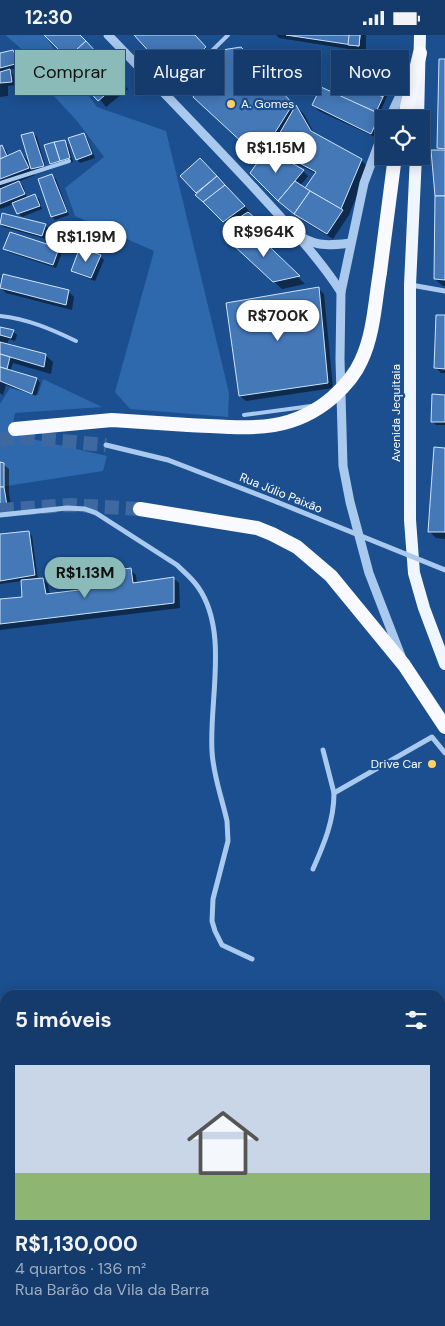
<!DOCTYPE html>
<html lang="pt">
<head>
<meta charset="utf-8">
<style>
  body { margin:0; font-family:"DM Sans",sans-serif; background:#214673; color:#f1f3f6; height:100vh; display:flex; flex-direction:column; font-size:19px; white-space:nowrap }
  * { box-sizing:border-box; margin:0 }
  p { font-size:16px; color:#9dadc1 }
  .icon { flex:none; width:28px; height:28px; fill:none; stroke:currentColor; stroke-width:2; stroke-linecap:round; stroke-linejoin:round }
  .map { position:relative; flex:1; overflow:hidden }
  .panel { position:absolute; left:0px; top:955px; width:445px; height:336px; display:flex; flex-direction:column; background:#143b6b; border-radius:15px 15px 0 0; box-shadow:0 2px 12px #0003,0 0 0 1px #33557e }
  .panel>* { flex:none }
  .hud { position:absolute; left:15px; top:15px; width:415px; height:45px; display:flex; gap:10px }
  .controls { position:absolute; left:375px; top:75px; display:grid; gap:10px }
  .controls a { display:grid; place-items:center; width:55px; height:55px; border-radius:0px; background:#143b6b; box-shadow:0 2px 12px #0003,0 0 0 1px #33557e; font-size:25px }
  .price { position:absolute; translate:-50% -42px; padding:0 11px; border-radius:18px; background:#fff; color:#222; font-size:16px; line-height:32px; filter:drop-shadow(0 1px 2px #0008) }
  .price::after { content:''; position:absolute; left:50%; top:30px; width:15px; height:11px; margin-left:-8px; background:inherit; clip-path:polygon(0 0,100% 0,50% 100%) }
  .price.selected { background:#8bbbb9; color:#111 }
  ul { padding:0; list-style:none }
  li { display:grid; align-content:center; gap:10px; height:265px; padding:0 15px }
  li span { display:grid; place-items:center; height:155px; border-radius:0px; color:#555 }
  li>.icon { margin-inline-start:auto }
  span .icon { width:90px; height:90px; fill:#fffc; stroke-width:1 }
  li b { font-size:21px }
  h2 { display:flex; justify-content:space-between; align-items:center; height:60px; padding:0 15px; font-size:21px }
  .pill { padding:0 18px; border-radius:0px; background:#143b6b; box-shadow:0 2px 12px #0003,0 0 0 1px #33557e; font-size:18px; line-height:45px }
  .pill.selected { background:#8bbbb9; color:#111 }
  .status { display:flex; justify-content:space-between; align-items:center; height:35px; padding:0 25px; background:#143b6b; direction:ltr }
  .status svg { height:14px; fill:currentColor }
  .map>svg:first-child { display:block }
</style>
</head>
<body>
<div class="status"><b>12:30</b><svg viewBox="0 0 49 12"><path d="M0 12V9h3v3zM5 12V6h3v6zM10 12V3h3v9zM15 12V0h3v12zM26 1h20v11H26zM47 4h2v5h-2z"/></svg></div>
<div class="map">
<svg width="445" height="1291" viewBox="0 0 445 1291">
  <rect width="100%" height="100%" fill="#1b4f8f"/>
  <!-- green -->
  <g fill="#2e69ad">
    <path d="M5,0H44L97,72L166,96L229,358L228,382L130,374L115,357L154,216L75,181L65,153L104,122L77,86L31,36L37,27Z"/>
    <path d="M43,344L102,372L15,378L11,399L107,421L103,436L0,452V369L10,353L38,360Z"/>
  </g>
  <!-- shadow -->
  <g fill="#0007" fill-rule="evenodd">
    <path d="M46,0H78L128,54L106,72L86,47L66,26L69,23Z"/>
    <path d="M136,0H194L212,20L180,49Z"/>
    <path d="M276,0H366V18L355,15L279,3Z"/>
    <path d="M13,16L18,22L25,20L28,24L30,30L9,35L13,39L15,50L8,51V61L0,62V20Z"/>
    <path d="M248,21L296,74L297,72L304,79L315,100L361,125L368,132L349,180L333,204L302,185L284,170L251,138L261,124L202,70ZM275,115L280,120L316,139L307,153L311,156L300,151L308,141L303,136L273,119Z"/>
    <path d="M445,26V251H443L435,244L442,116L439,113Z"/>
    <path d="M396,30L399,33L379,80L384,85V87L377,103L319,76L313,70L369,58L377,39L368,34Z"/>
    <path d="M33,98L37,102L46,134L34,138L35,140L18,147L23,151L27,163L35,161L39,164L42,174L22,182L18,178L14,169L0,174V113L2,112L6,115L9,122L20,117L30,127Z"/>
    <path d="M83,100L87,103L95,123L80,128L77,124Z"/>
    <path d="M64,106L68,110L73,127L55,132L51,129Z"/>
    <path d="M210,135L250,177L248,178L268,196L257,202L305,249L282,254L240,215L241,204L226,193L228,191L197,160L198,158L181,141Z"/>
    <path d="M52,141L56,144L69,180L55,185L52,181Z"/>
    <path d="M0,189L45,190L49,194L46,204L4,192Z"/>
    <path d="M11,198L59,214L62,218L56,233L8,217L5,214Z"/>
    <path d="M100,221L104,225L95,246L77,239L73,235Z"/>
    <path d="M4,240L69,257L74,262L72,275L6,258L0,252Z"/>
    <path d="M319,254L324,259L333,353L246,366L240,361Z"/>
    <path d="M445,281V338H441L435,332Z"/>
    <path d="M0,293L13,296L17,300L15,306L9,304L7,310L45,320L53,327L51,339L13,328L10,336L37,344L40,348L36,361L6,350L3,360L0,358Z"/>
    <path d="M445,361V390H436L432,386Z"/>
    <path d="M445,414V504L436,503L429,496Z"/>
    <path d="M0,428L3,429L9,434V458L12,476L0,477Z"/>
    <path d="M28,497L32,501L38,545L43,544L48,550L50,560L120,551L130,535L136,540L137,548L173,543L179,548L180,573L0,595V565L24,563L22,546L0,549V500Z"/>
  </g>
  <!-- building -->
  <g fill="#4478b7" stroke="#cfe3fa">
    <path d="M44,0H80L86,6L67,23Z"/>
    <path d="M134,0H195L206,12L172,42Z"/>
    <path d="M286,0H360L359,11Z"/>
    <path d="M349,0H360L359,11L348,10Z"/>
    <path d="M86,6L97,18L74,37L64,26Z"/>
    <path d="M241,12L293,69L259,123L193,62L222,15Z"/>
    <path d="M13,15L16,21L25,19L27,26L0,33V18Z"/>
    <path d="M97,18L122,46L98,66L82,49L92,39L83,30Z"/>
    <path d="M372,20L396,29L391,43L367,34Z"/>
    <path d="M439,24H445V114L437,113Z"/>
    <path d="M10,34L12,47L0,48V37Z"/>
    <path d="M377,38L391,43L383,62L368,56Z"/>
    <path d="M345,45L383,62L376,77L337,60Z"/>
    <path d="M321,52L380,79L371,99L312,70Z"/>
    <path d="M296,70L311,96L362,124L341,174L305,153L316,137L271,113Z"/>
    <path d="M33,97L44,131L31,134L21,100Z"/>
    <path d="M84,98L92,119L76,125L68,103Z"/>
    <path d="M65,105L70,123L60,126L54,107Z"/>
    <path d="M54,107L60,126L50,129L44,110Z"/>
    <path d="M2,110L7,121L0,124V111Z"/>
    <path d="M267,114L304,135L278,166L250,138Z"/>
    <path d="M20,115L29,133L0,144V124Z"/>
    <path d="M431,115H445V161H435Z"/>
    <path d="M200,123L217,141L196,158L180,141Z"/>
    <path d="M52,139L67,177L51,182L38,144Z"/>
    <path d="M217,141L225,150L203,167L195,160Z"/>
    <path d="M19,146L25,159L0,169V154Z"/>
    <path d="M295,146L310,156L294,179L278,166Z"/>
    <path d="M225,150L245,171L223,187L203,167Z"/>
    <path d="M310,156L343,175L327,199L294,179Z"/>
    <path d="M35,159L40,171L17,179L12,168Z"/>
    <path d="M435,161H445V245L434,244Z"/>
    <path d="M248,177L261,188L239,201L224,192Z"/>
    <path d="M2,178L46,189L42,201L0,189Z"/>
    <path d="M253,196L300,241L273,247L231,208Z"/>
    <path d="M10,197L59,213L53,230L3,214Z"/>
    <path d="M80,212L101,220L91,243L71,236Z"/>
    <path d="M3,239L69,255L66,270L0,253Z"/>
    <path d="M319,252L328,348L239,361L226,268Z"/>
    <path d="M436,280H445V334L434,333Z"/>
    <path d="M0,292L14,295L11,303L0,300Z"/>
    <path d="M0,307L46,319L44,332L0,319Z"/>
    <path d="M0,319L10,322L7,334L0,332Z"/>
    <path d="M0,332L37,343L32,359L0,346Z"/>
    <path d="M432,359L445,360V387H431Z"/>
    <path d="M434,412L445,413V497H428Z"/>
    <path d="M0,427L4,428V452H0Z"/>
    <path d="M0,452H4L7,471H0Z"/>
    <path d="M29,496L35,540L0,546V499Z"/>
    <path d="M131,533L133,548L174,542V568L0,589V564L22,562L21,545L43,543L46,559L119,550L117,535Z"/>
  </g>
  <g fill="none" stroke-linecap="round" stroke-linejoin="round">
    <!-- trunk-tunnel -->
    <g stroke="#3d69a0" stroke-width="14" stroke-dasharray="14 7" stroke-linecap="butt">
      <path d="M0,405L18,402L106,410"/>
      <path d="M0,475L71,470L140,474"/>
    </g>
    <!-- service -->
    <g stroke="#a9c9ee" stroke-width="4">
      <path d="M167,60L228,0"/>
      <path d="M0,148L69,126"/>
      <path d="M0,281C28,284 51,294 76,306"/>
      <path d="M244,380L311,371"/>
    </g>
    <!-- minor -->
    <g stroke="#a9c9ee" stroke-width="5">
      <path d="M411,250L445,256"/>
      <path d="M106,410L168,425L277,467"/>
      <path d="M0,480L67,473L85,474L96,478L177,530C184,537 192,543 198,552C229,596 209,665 212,716C213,740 222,763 227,786L228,806L213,864L212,886L215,896L222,910L252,924"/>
      <path d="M323,715L334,758"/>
      <path d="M313,834C324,809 334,786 334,758L432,702L445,718"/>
      <path d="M0,1191L5,1190"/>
      <path d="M225,1291L227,1286"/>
      <path d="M318,1291L321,1286"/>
    </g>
    <!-- tertiary -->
    <g stroke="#a9c9ee" stroke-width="9">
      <path d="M108,0C157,51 207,102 256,155C286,188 317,220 341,257"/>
      <path d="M389,84L410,39"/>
      <path d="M384,94L364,148L341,257L340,324L343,431L350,467L369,538L401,621"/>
      <path d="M303,203C319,212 333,210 350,208"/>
    </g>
    <!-- secondary -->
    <g stroke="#d6e6fa" stroke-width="10">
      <path d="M0,978L5,986"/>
      <path d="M302,1286L311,1291"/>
    </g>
    <!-- primary -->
    <g stroke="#f0f6ff" stroke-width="12">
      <path d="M418,84L420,0"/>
      <path d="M416,121L410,250V485L414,538L424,573L445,629"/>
    </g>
    <!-- trunk -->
    <g stroke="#f8faff" stroke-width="14">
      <path d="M404,84L420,18"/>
      <path d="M380,237L395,121"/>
      <path d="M15,394L112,385L188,390"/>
      <path d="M140,474L257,493L272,499L297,512L331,541L404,630L445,692"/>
    </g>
    <!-- minor-bridge -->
    <path stroke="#a9c9ee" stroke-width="5" d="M277,467L445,535"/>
    <!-- trunk-bridge -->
    <path stroke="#f8faff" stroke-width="14" d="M188,390C243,392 288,401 333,362C344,352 355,340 361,326C374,299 375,266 380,237"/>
  </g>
  <!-- markers -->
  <g fill="#ffd166" stroke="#1b4f8f" stroke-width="2">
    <circle cx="231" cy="69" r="5"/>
    <circle cx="432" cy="729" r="5"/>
  </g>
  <g text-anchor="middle" stroke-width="4.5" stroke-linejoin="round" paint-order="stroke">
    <!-- poi labels -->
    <g font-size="12" fill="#fff" stroke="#1b4f8f" text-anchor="start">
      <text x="241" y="73">A. Gomes</text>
      <text x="422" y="733" text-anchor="end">Drive Car</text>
    </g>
    <!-- street labels -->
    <g font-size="12" fill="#fff" stroke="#1b4f8f">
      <text transform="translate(396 378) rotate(-90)" y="4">Avenida Jequitaia</text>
      <text transform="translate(281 458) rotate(22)" y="4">Rua Júlio Paixão</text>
    </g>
  </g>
</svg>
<div class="controls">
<a><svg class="icon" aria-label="locate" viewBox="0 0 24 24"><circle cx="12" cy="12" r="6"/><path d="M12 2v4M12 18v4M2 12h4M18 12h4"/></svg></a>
</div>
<b class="price" style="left:276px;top:139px">R$1.15M</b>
<b class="price" style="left:264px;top:223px">R$964K</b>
<b class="price" style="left:86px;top:228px">R$1.19M</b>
<b class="price" style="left:278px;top:307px">R$700K</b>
<b class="price selected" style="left:85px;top:564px">R$1.13M</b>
<div class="hud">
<a class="pill selected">Comprar</a>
<a class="pill">Alugar</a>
<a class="pill">Filtros</a>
<a class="pill">Novo</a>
</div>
<section class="panel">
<h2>5 imóveis<svg class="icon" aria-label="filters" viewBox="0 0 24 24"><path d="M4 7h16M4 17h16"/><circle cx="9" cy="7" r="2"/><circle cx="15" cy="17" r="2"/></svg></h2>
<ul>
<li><span style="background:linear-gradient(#c9d6e8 70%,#8fb573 0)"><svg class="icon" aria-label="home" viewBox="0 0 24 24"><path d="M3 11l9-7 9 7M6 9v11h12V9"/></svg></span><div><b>R$1,130,000</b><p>4 quartos · 136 m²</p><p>Rua Barão da Vila da Barra</p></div></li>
</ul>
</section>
</div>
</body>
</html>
